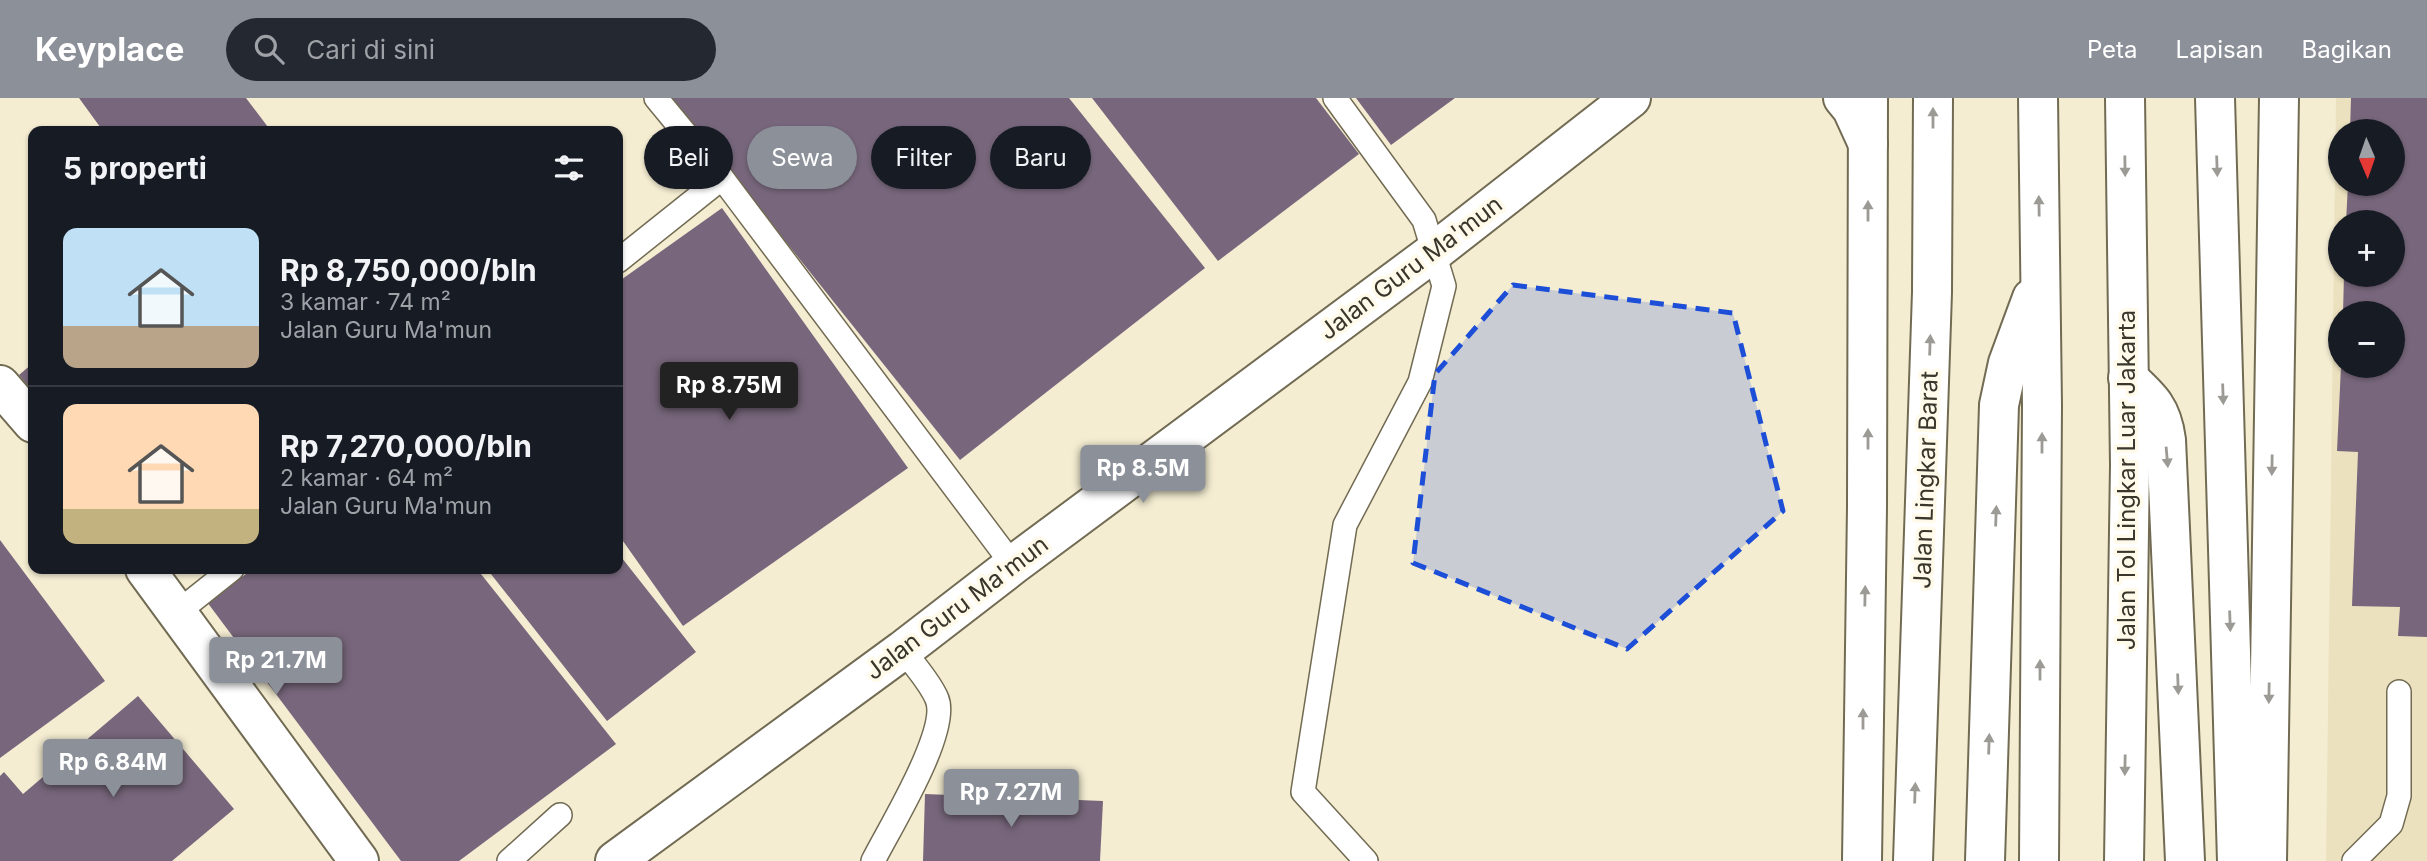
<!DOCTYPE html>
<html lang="id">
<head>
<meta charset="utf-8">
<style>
  body { margin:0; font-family:Inter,sans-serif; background:#242831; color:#f1f3f6; height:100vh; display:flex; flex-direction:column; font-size:26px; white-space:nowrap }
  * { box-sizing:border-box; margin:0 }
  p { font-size:23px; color:#9ea1a6 }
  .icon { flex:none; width:38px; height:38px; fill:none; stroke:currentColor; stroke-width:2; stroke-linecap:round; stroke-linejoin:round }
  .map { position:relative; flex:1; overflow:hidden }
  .drawer { position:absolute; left:28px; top:28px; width:595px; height:448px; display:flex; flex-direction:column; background:#171b24; border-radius:14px; box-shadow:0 2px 5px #0004 }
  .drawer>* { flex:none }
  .top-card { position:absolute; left:644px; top:28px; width:665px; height:63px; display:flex; gap:14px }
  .needle { width:46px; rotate:178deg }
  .buttons { position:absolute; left:2328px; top:21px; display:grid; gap:14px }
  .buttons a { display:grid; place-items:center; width:77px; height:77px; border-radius:50%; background:#171b24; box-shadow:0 2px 5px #0004; font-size:35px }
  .price { position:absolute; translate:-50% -60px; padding:0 16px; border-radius:7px; background:#8c9099; color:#fff; font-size:23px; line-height:46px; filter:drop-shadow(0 2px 4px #0008) }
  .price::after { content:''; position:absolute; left:50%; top:42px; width:21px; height:16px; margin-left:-10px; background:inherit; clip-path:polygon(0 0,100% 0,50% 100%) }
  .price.current { background:#222; color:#fff }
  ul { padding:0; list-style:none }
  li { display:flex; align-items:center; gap:21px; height:175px; padding:0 35px }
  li+li { border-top:2px solid #363941 }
  li span { display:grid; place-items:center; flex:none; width:196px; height:140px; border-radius:14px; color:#555 }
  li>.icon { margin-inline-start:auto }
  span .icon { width:84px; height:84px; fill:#fffc; stroke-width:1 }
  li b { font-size:30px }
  h2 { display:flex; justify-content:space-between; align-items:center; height:84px; padding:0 35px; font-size:30px }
  .chip { padding:0 24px; border-radius:32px; background:#171b24; box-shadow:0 2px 5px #0004; font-size:24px; line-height:63px }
  .chip.current { background:#8c9099; color:#fff }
  header { display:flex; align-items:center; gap:42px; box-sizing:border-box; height:98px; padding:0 35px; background:#8c9099; color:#fff }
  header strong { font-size:33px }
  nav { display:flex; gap:38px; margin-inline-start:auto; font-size:24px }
  .search { width:490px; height:63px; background:#242831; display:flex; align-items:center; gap:18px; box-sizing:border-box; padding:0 24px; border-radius:38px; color:#9ea1a6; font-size:26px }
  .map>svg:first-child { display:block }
</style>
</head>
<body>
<header>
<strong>Keyplace</strong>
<div class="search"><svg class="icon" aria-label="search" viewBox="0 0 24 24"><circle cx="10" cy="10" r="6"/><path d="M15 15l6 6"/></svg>Cari di sini</div>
<nav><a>Peta</a><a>Lapisan</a><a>Bagikan</a></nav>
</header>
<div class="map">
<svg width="2427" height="763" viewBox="0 0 2427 763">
  <rect width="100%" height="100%" fill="#f4edd2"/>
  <!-- built -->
  <path fill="#ebe1bf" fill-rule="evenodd" d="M2336,0H2427V763H2326ZM2340,33H2392V86H2340ZM2340,124H2392V177H2340ZM2340,215H2392V268H2340Z"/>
  <!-- building -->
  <g fill="#78677c">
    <path d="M79,0H246L271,33H103Z"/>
    <path d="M671,0H1069L1205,170L960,362Z"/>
    <path d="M1092,0H1316L1359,56L1218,163Z"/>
    <path d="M1356,0H1455L1391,47Z"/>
    <path d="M2351,0H2427V539L2398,538L2400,509L2352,508L2358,354L2337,353L2341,268H2392V215H2343L2344,177H2392V124H2346L2348,86H2392V33H2350Z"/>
    <path d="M722,110L908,370L683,528L618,436V184Z"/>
    <path d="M33,265V294L19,277Z"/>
    <path d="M0,442L105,583L0,660Z"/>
    <path d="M618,455L696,554L607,623L487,471H618Z"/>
    <path d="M253,471H477L616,646L459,763H401L207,504Z"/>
    <path d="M138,598L234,711L172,763H0V678L4,674L23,696Z"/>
    <path d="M925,696L1103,703L1100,763H923Z"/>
  </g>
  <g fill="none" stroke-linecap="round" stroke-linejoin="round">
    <defs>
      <g id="lane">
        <path d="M656,0L722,80"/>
        <path d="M1335,0L1424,122L1444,188L1420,284L1345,427L1303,694L1366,763"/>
        <path d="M618,163L722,80L1013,467"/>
        <path d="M178,514L232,471"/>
        <path d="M509,763L560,717"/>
        <path d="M873,763C889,731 950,633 937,601C930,584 914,567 903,552"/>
        <path d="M2354,763L2391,726L2399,698V594"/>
      </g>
      <g id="secondary">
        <path d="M1843,0L1852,11L1868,46"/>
        <path d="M0,287L33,325"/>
        <path d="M145,471L359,763"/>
        <path d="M615,763L903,552L1013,467L1434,154L1631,0"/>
      </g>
      <g id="primary">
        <path d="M2215,0L2237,763"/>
        <path d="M1862,763L1867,409L1868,0"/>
        <path d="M1913,763L1932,194L1933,0"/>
        <path d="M2267,763L2279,0"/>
      </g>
      <g id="highway">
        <path d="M2038,0L2042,308L2039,763"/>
        <path d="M2128,280C2151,301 2162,311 2166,342L2185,763"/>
        <path d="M1985,763L1999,307L2008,265L2032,200"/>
        <path d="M2124,763L2130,367L2125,0"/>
      </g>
    </defs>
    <!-- lane casing -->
    <use href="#lane" stroke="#726b53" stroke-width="26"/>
    <!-- secondary casing -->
    <use href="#secondary" stroke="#726b53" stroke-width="42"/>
    <!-- primary casing -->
    <use href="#primary" stroke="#726b53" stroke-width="42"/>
    <!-- highway casing -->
    <use href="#highway" stroke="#726b53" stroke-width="42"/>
    <!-- lane -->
    <use href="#lane" stroke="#fff" stroke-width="23"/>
    <!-- secondary -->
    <use href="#secondary" stroke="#fff" stroke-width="38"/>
    <!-- primary -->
    <use href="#primary" stroke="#fff" stroke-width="38"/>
    <!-- highway -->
    <use href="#highway" stroke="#fff" stroke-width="38"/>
  </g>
  <!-- one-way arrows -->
  <defs><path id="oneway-solid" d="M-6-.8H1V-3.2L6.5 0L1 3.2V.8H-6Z" transform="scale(1.75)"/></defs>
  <g fill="#9c9a95">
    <use href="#oneway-solid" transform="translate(1933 20) rotate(-90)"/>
    <use href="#oneway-solid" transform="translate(2125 68) rotate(89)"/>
    <use href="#oneway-solid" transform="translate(2217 68) rotate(88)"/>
    <use href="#oneway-solid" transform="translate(2039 108) rotate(-91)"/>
    <use href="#oneway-solid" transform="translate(1868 113) rotate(-90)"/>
    <use href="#oneway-solid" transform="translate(1930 247) rotate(-88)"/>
    <use href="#oneway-solid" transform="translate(2223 296) rotate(88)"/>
    <use href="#oneway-solid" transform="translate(1868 341) rotate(-90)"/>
    <use href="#oneway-solid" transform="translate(2042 345) rotate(-90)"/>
    <use href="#oneway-solid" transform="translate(2167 359) rotate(85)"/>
    <use href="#oneway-solid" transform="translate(2272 367) rotate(91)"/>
    <use href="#oneway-solid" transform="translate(1996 418) rotate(-88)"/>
    <use href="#oneway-solid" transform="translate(1865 498) rotate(-89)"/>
    <use href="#oneway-solid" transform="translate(2230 523) rotate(88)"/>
    <use href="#oneway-solid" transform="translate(2040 572) rotate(-90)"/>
    <use href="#oneway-solid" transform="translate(2178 586) rotate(88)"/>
    <use href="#oneway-solid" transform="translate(2269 595) rotate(91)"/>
    <use href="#oneway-solid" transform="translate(1863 621) rotate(-90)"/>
    <use href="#oneway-solid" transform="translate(1989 646) rotate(-88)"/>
    <use href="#oneway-solid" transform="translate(2125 667) rotate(91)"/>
    <use href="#oneway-solid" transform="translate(1915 695) rotate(-88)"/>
  </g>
  <!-- marked area -->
  <path fill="#1d4ed8" fill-opacity="0.2" stroke="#1d4ed8" stroke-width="5" stroke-dasharray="14 9" stroke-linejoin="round" d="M1513,187L1733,215L1783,413L1627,551L1413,465L1435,276Z"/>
  <g text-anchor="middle" stroke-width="7" stroke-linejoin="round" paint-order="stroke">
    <!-- street labels -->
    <g font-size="24" fill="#39362b" stroke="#fffaea">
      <text transform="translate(1411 170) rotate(-37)" y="8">Jalan Guru Ma'mun</text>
      <text transform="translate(1926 382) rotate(-88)" y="8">Jalan Lingkar Barat</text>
      <text transform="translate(2127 382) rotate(-90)" y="8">Jalan Tol Lingkar Luar Jakarta</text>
      <text transform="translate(957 510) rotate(-37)" y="8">Jalan Guru Ma'mun</text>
    </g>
  </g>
</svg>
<div class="buttons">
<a><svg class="needle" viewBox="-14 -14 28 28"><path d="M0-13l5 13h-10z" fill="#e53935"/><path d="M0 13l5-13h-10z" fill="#9ea1a6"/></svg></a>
<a>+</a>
<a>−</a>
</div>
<b class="price current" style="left:729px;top:324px">Rp 8.75M</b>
<b class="price" style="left:1143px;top:407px">Rp 8.5M</b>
<b class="price" style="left:276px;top:599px">Rp 21.7M</b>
<b class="price" style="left:113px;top:701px">Rp 6.84M</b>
<b class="price" style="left:1011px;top:731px">Rp 7.27M</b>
<div class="top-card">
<a class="chip">Beli</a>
<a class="chip current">Sewa</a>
<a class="chip">Filter</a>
<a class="chip">Baru</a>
</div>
<section class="drawer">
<h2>5 properti<svg class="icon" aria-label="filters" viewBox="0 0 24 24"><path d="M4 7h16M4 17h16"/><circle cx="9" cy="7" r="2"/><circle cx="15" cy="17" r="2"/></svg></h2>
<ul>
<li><span style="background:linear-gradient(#bfe0f5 70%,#b9a48a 0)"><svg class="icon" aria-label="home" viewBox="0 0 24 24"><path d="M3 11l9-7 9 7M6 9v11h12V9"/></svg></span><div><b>Rp 8,750,000/bln</b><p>3 kamar · 74 m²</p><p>Jalan Guru Ma'mun</p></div></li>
<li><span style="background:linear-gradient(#ffd9b3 75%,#c2b280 0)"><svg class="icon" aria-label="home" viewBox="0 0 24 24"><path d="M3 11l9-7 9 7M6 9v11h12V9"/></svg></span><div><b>Rp 7,270,000/bln</b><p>2 kamar · 64 m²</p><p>Jalan Guru Ma'mun</p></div></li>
</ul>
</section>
</div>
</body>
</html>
